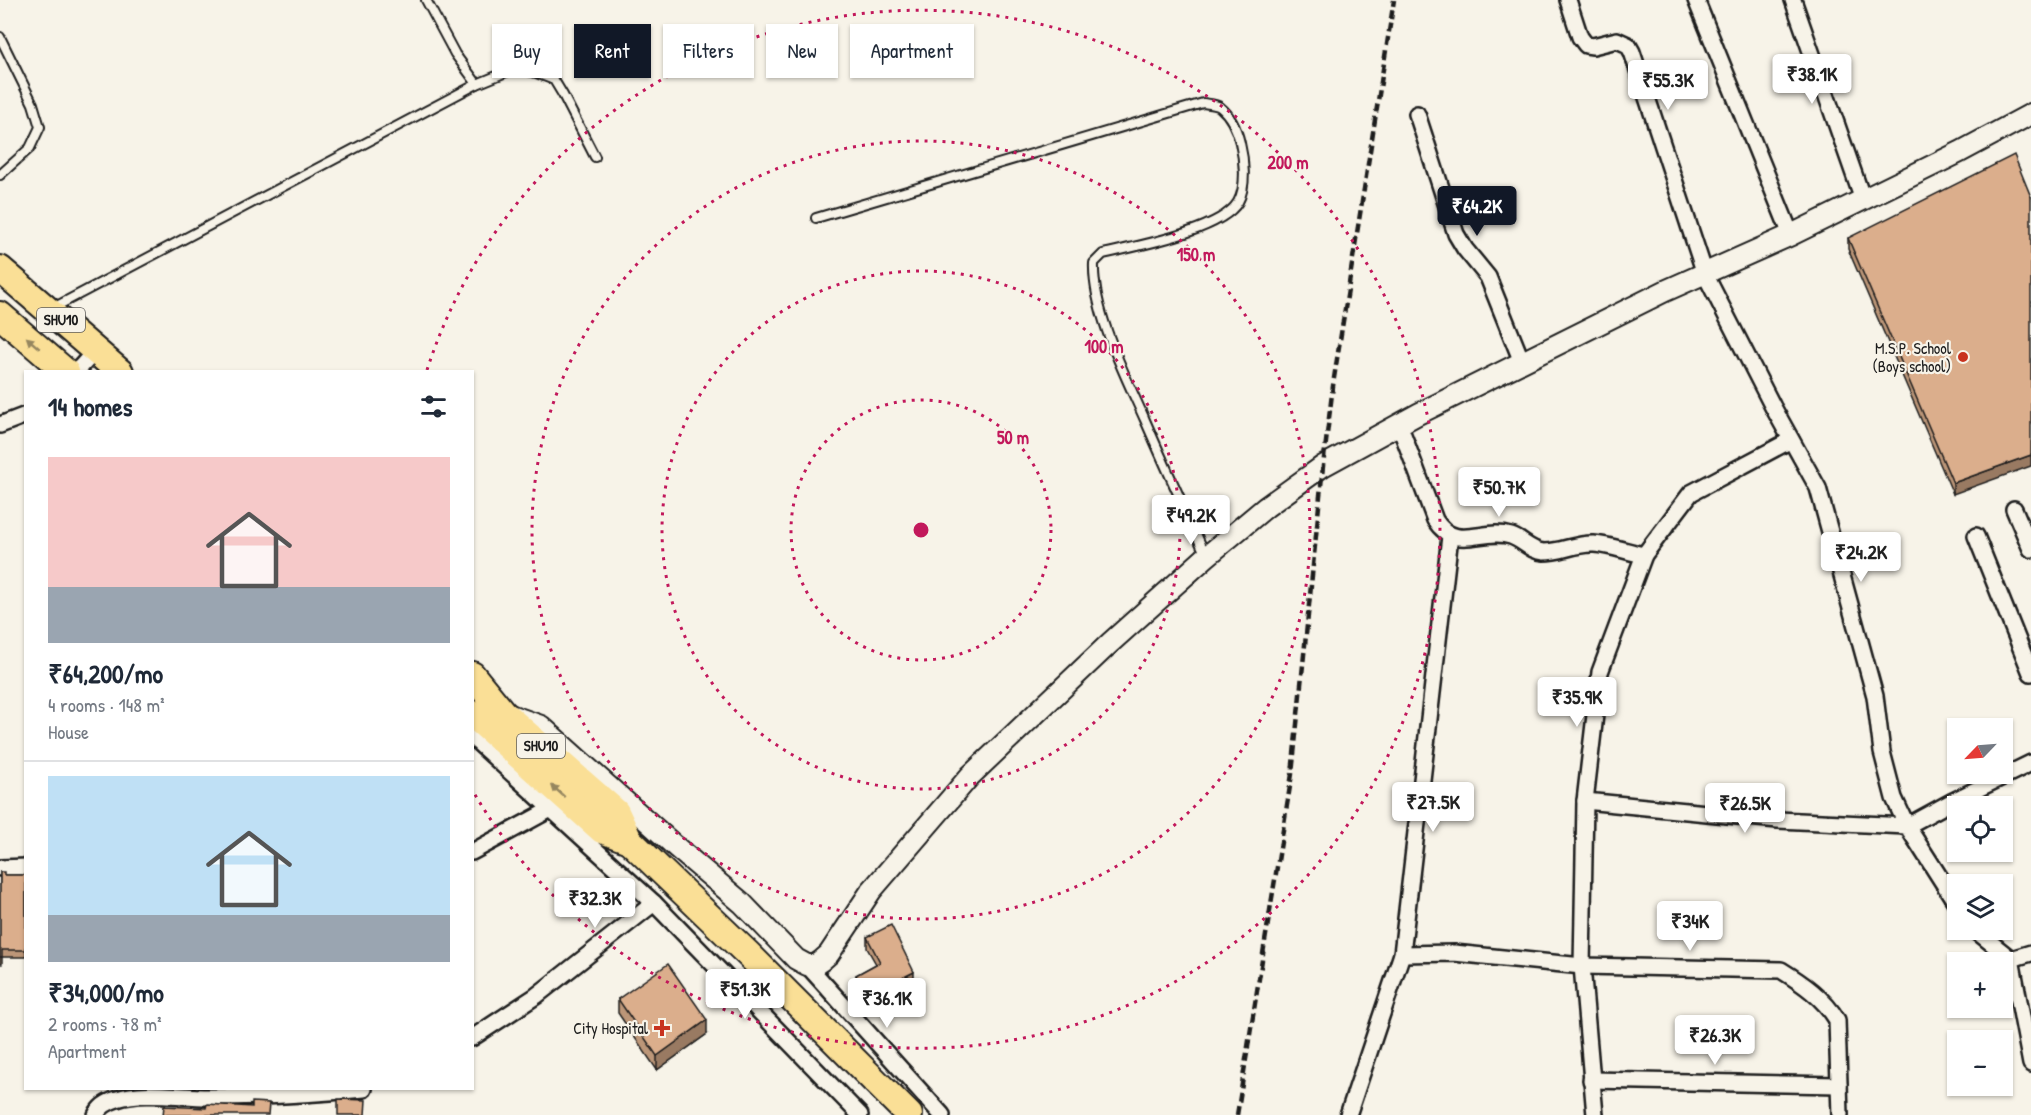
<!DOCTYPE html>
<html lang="en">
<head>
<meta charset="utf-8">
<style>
  body { margin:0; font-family:"Patrick Hand",sans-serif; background:#f6f6f7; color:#1f2937; height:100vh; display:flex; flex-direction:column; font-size:22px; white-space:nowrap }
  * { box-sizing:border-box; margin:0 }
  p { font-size:20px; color:#747a83 }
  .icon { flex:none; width:33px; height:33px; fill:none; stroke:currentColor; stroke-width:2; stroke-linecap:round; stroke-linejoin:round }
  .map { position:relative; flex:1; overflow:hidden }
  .details { position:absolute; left:24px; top:370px; width:450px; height:720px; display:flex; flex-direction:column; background:#fff; border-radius:0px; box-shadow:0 2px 4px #0004 }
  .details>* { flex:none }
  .banner { position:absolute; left:492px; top:24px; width:570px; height:54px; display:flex; gap:12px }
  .needle { width:39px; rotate:245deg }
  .fabs { position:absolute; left:1947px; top:718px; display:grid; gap:12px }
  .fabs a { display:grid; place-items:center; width:66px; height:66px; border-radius:0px; background:#fff; box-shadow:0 2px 4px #0004; font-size:30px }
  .price { position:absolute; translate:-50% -51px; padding:0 14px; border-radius:6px; background:#fff; color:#222; font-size:20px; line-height:39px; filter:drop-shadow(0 2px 3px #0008) }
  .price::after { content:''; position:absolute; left:50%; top:36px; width:18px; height:14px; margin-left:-9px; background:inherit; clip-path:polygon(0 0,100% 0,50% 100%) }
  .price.selected { background:#111827; color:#fff }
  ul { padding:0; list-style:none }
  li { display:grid; align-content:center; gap:12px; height:318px; padding:0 24px }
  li+li { border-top:2px solid #e0e1e3 }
  li span { display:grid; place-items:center; height:186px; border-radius:0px; color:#555 }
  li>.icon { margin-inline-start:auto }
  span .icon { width:108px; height:108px; fill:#fffc; stroke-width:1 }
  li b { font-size:26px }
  h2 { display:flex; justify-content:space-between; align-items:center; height:72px; padding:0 24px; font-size:26px }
  .pill { padding:0 21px; border-radius:0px; background:#fff; box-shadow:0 2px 4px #0004; font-size:21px; line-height:54px }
  .pill.selected { background:#111827; color:#fff }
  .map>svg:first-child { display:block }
</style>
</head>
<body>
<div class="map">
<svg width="2031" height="1115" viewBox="0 0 2031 1115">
  <rect width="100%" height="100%" fill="#f7f3e8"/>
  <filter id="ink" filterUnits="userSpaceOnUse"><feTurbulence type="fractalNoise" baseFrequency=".0167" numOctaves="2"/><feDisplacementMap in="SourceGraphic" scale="12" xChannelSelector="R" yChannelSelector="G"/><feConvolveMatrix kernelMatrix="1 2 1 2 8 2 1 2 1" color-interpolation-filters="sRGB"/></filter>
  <g filter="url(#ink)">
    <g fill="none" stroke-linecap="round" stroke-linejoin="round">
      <defs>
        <g id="service">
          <path d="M426,0L455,54L477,84L516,68L536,73L554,80L563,95L595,157"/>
          <path d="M0,37L33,104L40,127L30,148L0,175"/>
          <path d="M816,218L1203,103C1208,104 1216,104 1220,107C1231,116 1237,130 1240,143C1244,159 1247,186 1238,202C1221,231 1136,246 1103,254L1094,263C1092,311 1126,377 1145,420C1165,466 1186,511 1206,556"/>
          <path d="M53,308L477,84"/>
        </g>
        <g id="minor">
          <path d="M1568,0L1580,37L1586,45L1593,46L1617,40L1628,45L1632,52L1705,274L1773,407L1818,488L1875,696L1882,752L1894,798L1907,826L1951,802L2031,763"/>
          <path d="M1696,0L1791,235"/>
          <path d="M1793,0L1863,200"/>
          <path d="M1417,114L1456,234L1465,249L1488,277L1522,362"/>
          <path d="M76,372L96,350"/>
          <path d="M1399,424L1435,520C1456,553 1483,527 1511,536C1523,540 1530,551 1544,552C1561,552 1577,543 1594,544C1610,545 1628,552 1644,555"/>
          <path d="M0,425L26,415"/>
          <path d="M2014,509L2031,549"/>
          <path d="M1976,536L2031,673"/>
          <path d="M472,737L654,903L536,996L472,1038"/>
          <path d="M1585,801L1778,820L1907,826L1958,906"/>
          <path d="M472,852L551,809"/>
          <path d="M0,868L26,867"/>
          <path d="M654,903L860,1115"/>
          <path d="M1975,930L2011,959L2031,953"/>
          <path d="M1402,954L1454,953L1582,966L1781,970C1802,983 1824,998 1837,1020L1840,1115"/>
          <path d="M2011,959L2031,1064"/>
          <path d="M807,965L942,1115"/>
          <path d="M1591,1080L1839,1085"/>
          <path d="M96,1115C100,1106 107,1102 117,1099C143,1090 180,1097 208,1097C260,1097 313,1094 364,1089"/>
          <path d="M1348,1115L1402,954L1450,536"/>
          <path d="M1595,1115L1582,966L1585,801L1600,672L1644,555L1691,493L1791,440"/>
        </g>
        <path id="tertiary" d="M510,715L541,726L676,847L742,903L796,959L807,965H815L821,961L829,954L871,891L970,776L1110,643L1206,557L1266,507L1323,466L1418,414L1665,291L1791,235L1960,152L2031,114"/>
        <g id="primary">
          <path d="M0,269L120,372"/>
          <path d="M0,315L66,372"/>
          <path d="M472,675L503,713L616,812L629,840L748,954L909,1115"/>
          <path d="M472,714L602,830L629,840"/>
        </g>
      </defs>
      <!-- service casing -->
      <use href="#service" stroke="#1c1c1c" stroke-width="12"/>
      <!-- minor casing -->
      <use href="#minor" stroke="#1c1c1c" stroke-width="20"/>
      <!-- tertiary casing -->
      <use href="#tertiary" stroke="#1c1c1c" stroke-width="24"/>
      <!-- primary casing -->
      <use href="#primary" stroke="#1c1c1c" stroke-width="30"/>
      <!-- service -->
      <use href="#service" stroke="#f7f3e8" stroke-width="8"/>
      <!-- minor -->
      <use href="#minor" stroke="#f7f3e8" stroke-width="15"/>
      <!-- tertiary -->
      <use href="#tertiary" stroke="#f7f3e8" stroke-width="20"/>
      <!-- primary -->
      <use href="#primary" stroke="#fadf96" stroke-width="26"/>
      <!-- rail -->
      <path stroke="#1c1c1c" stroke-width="4.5" stroke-dasharray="9 4.5" stroke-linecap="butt" d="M1237,1115L1292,774L1323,466L1334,378L1394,0"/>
    </g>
    <!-- wall -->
    <g fill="#bc9678" stroke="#1c1c1c" stroke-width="1.5">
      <path d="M2031,197L1953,494L1848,249V238Z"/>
      <path d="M0,872L4,875H26V957H2V964H0Z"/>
      <path d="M867,937L914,982L866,1006L856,985V975L876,964L867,948Z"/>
      <path d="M618,999L707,1034L657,1070L618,1013Z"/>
    </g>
    <!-- shaded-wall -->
    <g fill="#997a62" stroke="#1c1c1c" stroke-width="1.5">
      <path d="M2031,455V466L1953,494V483Z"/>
      <path d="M914,972V982L866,1006V996Z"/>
      <path d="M707,1020V1034L657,1070V1056Z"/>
    </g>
    <!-- building -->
    <g fill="#dbae8c" stroke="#1c1c1c" stroke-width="1.5">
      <path d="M2014,155L2031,197V455L1953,483L1848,238Z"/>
      <path d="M0,872H4V875H26V950H2V957H0Z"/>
      <path d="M891,925L914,972L866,996L856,975L880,962L867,937Z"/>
      <path d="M668,964L707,1020L657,1056L618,999Z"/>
      <path d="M338,1099L366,1100L365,1115H338Z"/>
      <path d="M252,1102L269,1103L268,1115H163L164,1106L206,1108L207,1104L252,1107Z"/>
    </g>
    <!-- one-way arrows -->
    <defs><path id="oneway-solid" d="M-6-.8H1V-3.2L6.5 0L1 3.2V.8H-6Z" transform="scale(1.5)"/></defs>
    <g fill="#96875f">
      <use href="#oneway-solid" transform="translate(33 343) rotate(-139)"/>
      <use href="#oneway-solid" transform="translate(558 791) rotate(-138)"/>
    </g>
  </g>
  <!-- distance rings -->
  <g fill="none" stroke="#c2185b" stroke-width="3" stroke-dasharray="3 6">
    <circle cx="921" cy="530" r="130"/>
    <circle cx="921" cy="530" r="259"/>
    <circle cx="921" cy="530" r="389"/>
    <path d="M427 370A519 519 0 1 1 474 793"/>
  </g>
  <!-- markers -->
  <g fill="#c8321e" stroke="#f7f3e8" stroke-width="2">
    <circle cx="1963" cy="357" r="6"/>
    <path d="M659 1019h6v6h6v6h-6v6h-6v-6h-6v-6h6z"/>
  </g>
  <g text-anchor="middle" stroke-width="4.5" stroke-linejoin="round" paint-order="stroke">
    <!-- shield labels -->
    <g fill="#f7f3e8" stroke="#5e5c59" stroke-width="1.5">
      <rect x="37" y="308" width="48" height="24" rx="4.5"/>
      <rect x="517" y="734" width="48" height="24" rx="4.5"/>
    </g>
    <g font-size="15" font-weight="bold" fill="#1c1c1c">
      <text x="61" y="325">SHU10</text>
      <text x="541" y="751">SHU10</text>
    </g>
    <!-- poi labels -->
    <g font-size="16" fill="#1c1c1c" stroke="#f7f3e8" text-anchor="end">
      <text x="1951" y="354">M.S.P. School<tspan x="1951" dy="18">(Boys school)</tspan></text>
      <text x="648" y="1034">City Hospital</text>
    </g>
  </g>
  <circle cx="921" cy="530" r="9" fill="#c2185b" stroke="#f7f3e8" stroke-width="3"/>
  <g font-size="18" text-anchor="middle" font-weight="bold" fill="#c2185b" stroke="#f7f3e8" stroke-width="4.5" stroke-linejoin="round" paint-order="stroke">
    <text x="1288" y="169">200 m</text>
    <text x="1196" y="261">150 m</text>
    <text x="1104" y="353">100 m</text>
    <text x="1013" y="444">50 m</text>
  </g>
</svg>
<div class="fabs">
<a><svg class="needle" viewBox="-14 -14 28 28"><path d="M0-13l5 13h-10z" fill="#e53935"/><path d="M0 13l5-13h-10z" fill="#747a83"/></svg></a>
<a><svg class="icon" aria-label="locate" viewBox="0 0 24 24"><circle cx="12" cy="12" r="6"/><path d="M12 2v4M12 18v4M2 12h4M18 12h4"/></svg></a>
<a><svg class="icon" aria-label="layers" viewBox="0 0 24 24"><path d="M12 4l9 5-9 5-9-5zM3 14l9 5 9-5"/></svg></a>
<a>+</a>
<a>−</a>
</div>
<b class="price" style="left:1812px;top:105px">₹38.1K</b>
<b class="price" style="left:1668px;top:111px">₹55.3K</b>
<b class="price selected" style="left:1477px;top:237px">₹64.2K</b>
<b class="price" style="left:1499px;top:518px">₹50.7K</b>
<b class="price" style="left:1191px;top:546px">₹49.2K</b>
<b class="price" style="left:1861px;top:583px">₹24.2K</b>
<b class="price" style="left:1577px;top:728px">₹35.9K</b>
<b class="price" style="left:1433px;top:833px">₹27.5K</b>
<b class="price" style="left:1745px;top:834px">₹26.5K</b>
<b class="price" style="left:595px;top:929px">₹32.3K</b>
<b class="price" style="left:1690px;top:952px">₹34K</b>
<b class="price" style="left:745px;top:1020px">₹51.3K</b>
<b class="price" style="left:887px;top:1029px">₹36.1K</b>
<b class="price" style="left:1715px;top:1066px">₹26.3K</b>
<div class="banner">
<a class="pill">Buy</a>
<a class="pill selected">Rent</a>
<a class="pill">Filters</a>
<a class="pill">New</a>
<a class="pill">Apartment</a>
</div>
<section class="details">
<h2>14 homes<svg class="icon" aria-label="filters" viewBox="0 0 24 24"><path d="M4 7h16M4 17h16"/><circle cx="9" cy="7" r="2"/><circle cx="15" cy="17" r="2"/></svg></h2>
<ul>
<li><span style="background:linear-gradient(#f6c9c9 70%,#9aa5b1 0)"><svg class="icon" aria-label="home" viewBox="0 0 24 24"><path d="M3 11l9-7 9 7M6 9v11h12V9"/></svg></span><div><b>₹64,200/mo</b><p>4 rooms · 148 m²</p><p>House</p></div></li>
<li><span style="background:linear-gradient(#bfe0f5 75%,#9aa5b1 0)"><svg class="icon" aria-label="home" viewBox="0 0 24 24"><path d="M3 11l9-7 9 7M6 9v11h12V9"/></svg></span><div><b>₹34,000/mo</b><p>2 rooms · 78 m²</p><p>Apartment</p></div></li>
</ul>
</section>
</div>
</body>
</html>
